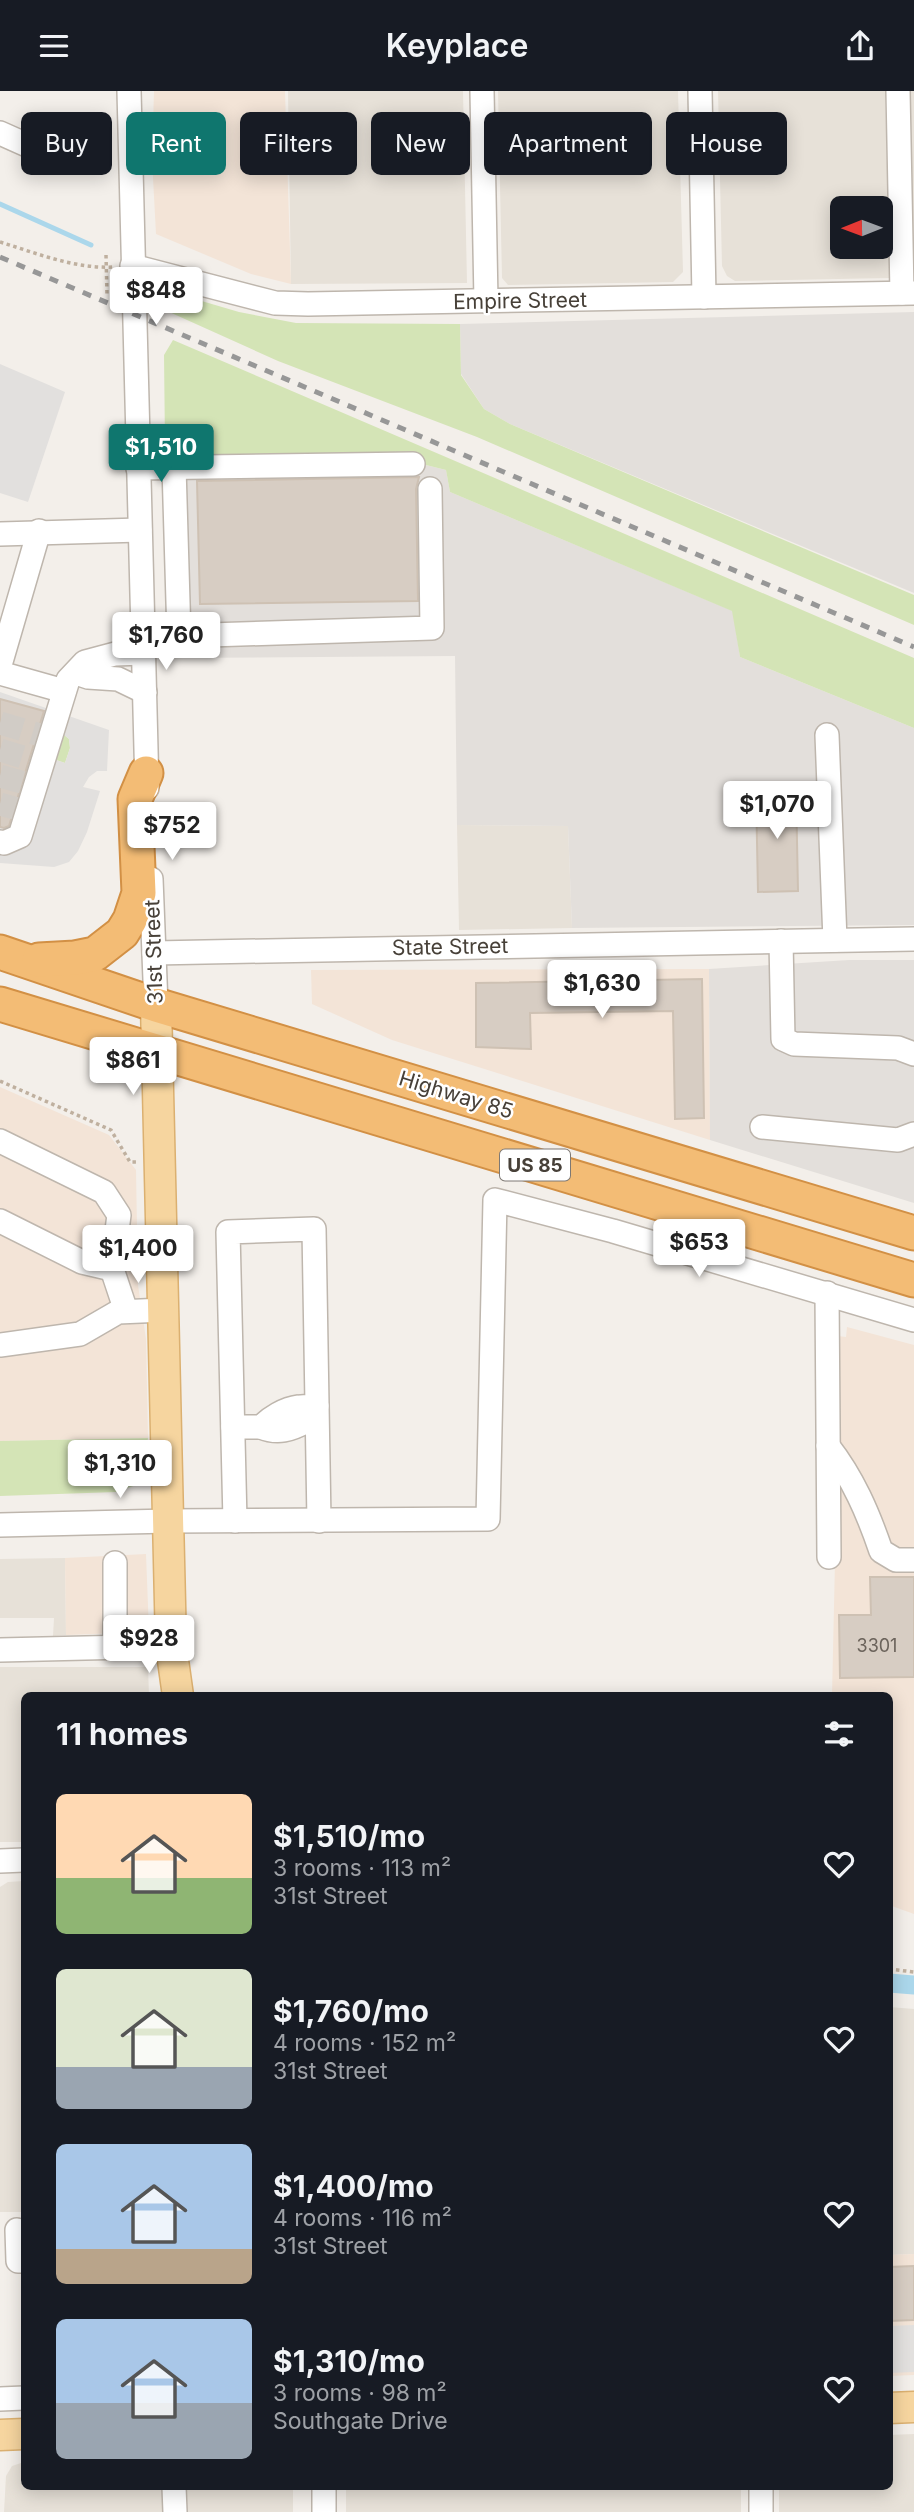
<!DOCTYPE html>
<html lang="en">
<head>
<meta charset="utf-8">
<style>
  body { margin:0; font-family:Inter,sans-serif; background:#242831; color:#f1f3f6; height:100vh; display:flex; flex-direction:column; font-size:26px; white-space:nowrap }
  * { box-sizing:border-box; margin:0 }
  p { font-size:23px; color:#9ea1a6 }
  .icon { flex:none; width:38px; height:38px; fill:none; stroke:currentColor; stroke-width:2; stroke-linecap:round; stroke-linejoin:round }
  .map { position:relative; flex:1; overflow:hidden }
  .drawer { position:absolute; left:21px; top:1601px; width:872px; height:798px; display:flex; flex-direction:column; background:#171b24; border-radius:10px; box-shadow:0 4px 18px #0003 }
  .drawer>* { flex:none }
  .top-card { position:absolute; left:21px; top:21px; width:873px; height:63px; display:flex; gap:14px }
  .needle { width:46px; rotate:269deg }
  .controls { position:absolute; left:830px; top:105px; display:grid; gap:14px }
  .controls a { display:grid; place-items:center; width:63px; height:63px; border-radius:10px; background:#171b24; box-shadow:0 4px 18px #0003; font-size:35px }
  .price { position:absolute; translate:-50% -60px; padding:0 16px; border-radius:7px; background:#fff; color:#222; font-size:23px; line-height:46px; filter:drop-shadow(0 2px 4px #0008) }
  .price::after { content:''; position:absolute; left:50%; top:42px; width:21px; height:16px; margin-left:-10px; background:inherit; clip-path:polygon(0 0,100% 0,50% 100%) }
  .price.on { background:#0f766e; color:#fff }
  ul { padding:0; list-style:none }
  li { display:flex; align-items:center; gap:21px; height:175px; padding:0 35px }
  li span { display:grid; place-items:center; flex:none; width:196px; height:140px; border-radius:10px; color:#555 }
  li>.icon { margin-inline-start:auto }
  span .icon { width:84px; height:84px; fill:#fffc; stroke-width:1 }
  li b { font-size:30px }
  h2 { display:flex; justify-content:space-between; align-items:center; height:84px; padding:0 35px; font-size:30px }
  .pill { padding:0 24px; border-radius:10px; background:#171b24; box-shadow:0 4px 18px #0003; font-size:24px; line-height:63px }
  .pill.on { background:#0f766e; color:#fff }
  header { display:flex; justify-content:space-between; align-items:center; height:91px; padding:0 35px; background:#171b24; font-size:32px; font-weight:600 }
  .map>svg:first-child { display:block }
</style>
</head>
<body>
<header><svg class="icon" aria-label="menu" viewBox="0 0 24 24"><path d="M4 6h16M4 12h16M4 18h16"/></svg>Keyplace<svg class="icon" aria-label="share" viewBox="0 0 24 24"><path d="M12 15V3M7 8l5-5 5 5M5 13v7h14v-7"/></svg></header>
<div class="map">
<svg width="914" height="2421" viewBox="0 0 914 2421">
  <rect width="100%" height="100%" fill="#f3efea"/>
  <!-- residential -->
  <g fill="#e7e1d8" fill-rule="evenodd">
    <path d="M288,0H463L467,192L291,193Z"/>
    <path d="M498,0H678L683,181L673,191L508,194L502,187Z"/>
    <path d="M718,0H885L890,187L735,190L727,185L722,175ZM842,117H880V156H842Z"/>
    <path d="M907,0H914V187H910Z"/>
    <path d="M457,734L568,735L572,837L459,839Z"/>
    <path d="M65,1467L66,1544L53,1545L54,1527H0V1468Z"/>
    <path d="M0,1576H148L149,1605H24V1751H0Z"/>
    <path d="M24,1790V2121H0V1796L8,1791Z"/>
    <path d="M889,1916L914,1918V2163L889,2164Z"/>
    <path d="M914,2343V2421H779V2396H889V2344Z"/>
    <path d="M24,2371V2396H167V2421H4L6,2385L12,2375Z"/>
    <rect x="179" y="2396" width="114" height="25"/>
    <rect x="346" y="2396" width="395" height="25"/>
  </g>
  <!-- commercial -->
  <g fill="#f3e4d7">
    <path d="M154,0H285L291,193L251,183L156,143L152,68Z"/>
    <path d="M709,878L710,1049L392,949L312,913L311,879Z"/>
    <path d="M0,996L109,1044L136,1079L138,1194L146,1248L148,1347L0,1350Z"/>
    <path d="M847,1236L914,1254V1823L889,1814V1605H832L837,1381L838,1245L846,1246Z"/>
    <path d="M146,1463L149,1541L66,1544L65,1467Z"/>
    <path d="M914,2163V2284L889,2285V2164Z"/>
  </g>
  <!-- industrial -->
  <g fill="#e3dfdb">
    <path d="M914,221V502L510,333L484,318L461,283L460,233Z"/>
    <path d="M165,354L216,368L406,369L446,379L450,401L733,520L740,566L914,637V834L572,837L568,735L457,734L455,565L172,567Z"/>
    <path d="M849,869H914V1112L710,1049L709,878Z"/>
  </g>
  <!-- green -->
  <g fill="#d4e4b6">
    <path d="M170,204L188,206L239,221L296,232L460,233L461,284L484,318L510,333L914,504V534L477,346L278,270L167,220Z"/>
    <path d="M173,249L914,567V637L740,566L732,520L450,401L446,379L406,369L216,368L165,354L164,264Z"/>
    <path d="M63,643L69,648L70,657L65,672L53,668Z"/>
    <path d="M148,1347C145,1363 146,1378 139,1393L116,1401L0,1405V1350Z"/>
  </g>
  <!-- parking -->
  <g fill="#e2e0de">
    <path d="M0,273L65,301L28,411L0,402Z"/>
    <path d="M0,601L109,639L107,680H97L89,686L83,696L100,700L87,741L78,760L69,771L54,776L0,772V726L31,736L53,668L65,672L70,657L69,648L63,643L48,654L0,639Z"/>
    <path d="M914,2234V2281L889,2282V2235Z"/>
  </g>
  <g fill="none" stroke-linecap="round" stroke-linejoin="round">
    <!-- stream -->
    <path stroke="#abd7eb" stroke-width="5" d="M0,113L91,154"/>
    <!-- canal -->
    <path stroke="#abd7eb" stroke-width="19" d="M889,1892L914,1894"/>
  </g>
  <!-- building -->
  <g fill="#d7cdc3" stroke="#cec1b3" stroke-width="2">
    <path d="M419,386L416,398L418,510L200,513L197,390Z"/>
    <path d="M0,608L44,620L9,735L4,737L0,736Z"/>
    <path d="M796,699L798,800L758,801L756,700Z"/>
    <path d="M702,888L704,1027L675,1028L673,920L530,922L531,958L476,956V892Z"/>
    <path d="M870,1486H914V1586L840,1587L839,1524H871Z"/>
    <path d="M914,2175V2229L889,2230V2176Z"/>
  </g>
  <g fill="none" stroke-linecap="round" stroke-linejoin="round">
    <!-- minor-tunnel -->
    <g stroke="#d1ccc6" stroke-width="23" stroke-dasharray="23 11" stroke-linecap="butt">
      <path d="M0,632L40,644"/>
      <path d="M0,659L33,669"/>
      <path d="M0,685L25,692"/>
      <path d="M0,713L18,718"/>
    </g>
    <defs>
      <g id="minor">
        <path d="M129,0L147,697"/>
        <path d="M482,0L486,210"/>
        <path d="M700,0L704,206"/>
        <path d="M898,0L902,202"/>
        <path d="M0,42L56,67"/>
        <path d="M132,175L275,212L308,213L914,202"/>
        <path d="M174,376L179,545L432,537L430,398"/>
        <path d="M138,377L413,373"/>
        <path d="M0,443L140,439"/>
        <path d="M0,574L39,440"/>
        <path d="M0,582L64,600"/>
        <path d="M76,582L88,586L118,588L145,601"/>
        <path d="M827,644L835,849"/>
        <path d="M0,751L4,752L20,745L68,589L85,571L115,563L144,562"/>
        <path d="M151,788L156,914"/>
        <path d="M781,850L783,948L794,953L898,957L914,963"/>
        <path d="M154,862L914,848"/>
        <path d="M762,1036L898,1049L914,1043"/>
        <path d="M0,1050L104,1101L119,1124L112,1178L126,1220"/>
        <path d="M0,1130L82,1171L112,1178"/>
        <path d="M827,1202L829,1466"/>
        <path d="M0,1254L80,1243L118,1221L164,1219"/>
        <path d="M233,1336H261C270,1327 284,1318 299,1316C305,1315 310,1317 317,1315"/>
        <path d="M261,1336C278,1343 290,1339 307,1330L310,1317"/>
        <path d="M828,1355C853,1387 868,1422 881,1460L896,1469H914"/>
        <path d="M235,1430L228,1141L314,1138L319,1430"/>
        <path d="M0,1434L169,1430L488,1428L495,1109L613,1140L914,1229"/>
        <path d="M115,1472V1556"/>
        <path d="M0,1559L171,1555"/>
        <path d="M0,1770L24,1769"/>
        <path d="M17,2139L18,2170H24"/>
        <path d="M0,2308L24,2307"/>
        <path d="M174,2396L175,2421"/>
        <path d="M324,2396V2421"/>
        <path d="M761,2396V2421"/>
      </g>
      <g id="major">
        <path d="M156,914L171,1555L178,1605"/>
        <path d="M889,2317L914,2316"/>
        <path d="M0,2344L24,2343"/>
      </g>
      <g id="highway">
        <path d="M0,861L156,914L914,1142"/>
        <path d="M39,869L75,867L95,863L122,842L130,829L139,802L135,708L146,682"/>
        <path d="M0,913L914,1189"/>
      </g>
    </defs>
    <!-- minor casing -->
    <use href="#minor" stroke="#beb6ad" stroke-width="26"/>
    <!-- major casing -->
    <use href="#major" stroke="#dbb070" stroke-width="33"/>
    <!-- highway casing -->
    <use href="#highway" stroke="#d29045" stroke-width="37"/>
    <!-- path -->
    <g stroke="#bfb09f" stroke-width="3.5" stroke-dasharray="3.5 3.5" stroke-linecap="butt">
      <path d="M0,151C36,162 75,178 113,176"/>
      <path d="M106,164L107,204"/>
      <path d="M0,990L111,1039L130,1071H138"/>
      <path d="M889,1878L914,1881"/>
    </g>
    <!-- minor -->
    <use href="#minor" stroke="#fff" stroke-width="23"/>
    <!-- major -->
    <use href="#major" stroke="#f6d59f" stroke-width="30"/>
    <!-- highway -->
    <use href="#highway" stroke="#f3bc75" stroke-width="33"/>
    <!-- rail -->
    <path stroke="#979797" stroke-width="5" stroke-dasharray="9 9" stroke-linecap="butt" d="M0,166L914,556"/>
  </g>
  <g text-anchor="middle" stroke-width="5" stroke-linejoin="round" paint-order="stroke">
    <!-- number labels -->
    <g font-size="18" fill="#6b635b">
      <text x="877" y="1561">3301</text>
    </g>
    <!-- shield labels -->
    <rect fill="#fff" stroke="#7e7974" stroke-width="2" x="500" y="1058.5" width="70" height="31" rx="5"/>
    <g font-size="19" font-weight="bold" fill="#474038">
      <text x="535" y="1081">US 85</text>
    </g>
    <!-- street labels -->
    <g font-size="21" fill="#474038" stroke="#fff">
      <text transform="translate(520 210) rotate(-1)" y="7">Empire Street</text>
      <text transform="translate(450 856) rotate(-1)" y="7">State Street</text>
      <text transform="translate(154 861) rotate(-92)" y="7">31st Street</text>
      <text transform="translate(456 1004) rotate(17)" y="7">Highway 85</text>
    </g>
  </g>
</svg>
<div class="controls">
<a><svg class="needle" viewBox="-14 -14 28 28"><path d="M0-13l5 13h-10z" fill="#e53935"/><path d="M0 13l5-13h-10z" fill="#9ea1a6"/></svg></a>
</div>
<b class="price" style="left:156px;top:236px">$848</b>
<b class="price on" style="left:161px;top:393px">$1,510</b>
<b class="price" style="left:166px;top:581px">$1,760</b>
<b class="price" style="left:777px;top:750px">$1,070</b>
<b class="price" style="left:172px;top:771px">$752</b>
<b class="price" style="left:602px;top:929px">$1,630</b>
<b class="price" style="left:133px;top:1006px">$861</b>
<b class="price" style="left:699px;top:1188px">$653</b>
<b class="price" style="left:138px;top:1194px">$1,400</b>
<b class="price" style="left:120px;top:1409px">$1,310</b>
<b class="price" style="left:149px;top:1584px">$928</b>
<div class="top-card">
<a class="pill">Buy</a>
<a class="pill on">Rent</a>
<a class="pill">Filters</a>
<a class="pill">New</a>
<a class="pill">Apartment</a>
<a class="pill">House</a>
</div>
<section class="drawer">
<h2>11 homes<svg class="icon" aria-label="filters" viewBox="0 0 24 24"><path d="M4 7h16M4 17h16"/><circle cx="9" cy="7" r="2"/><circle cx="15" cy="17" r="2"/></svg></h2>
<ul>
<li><span style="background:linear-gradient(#ffd9b3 60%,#8fb573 0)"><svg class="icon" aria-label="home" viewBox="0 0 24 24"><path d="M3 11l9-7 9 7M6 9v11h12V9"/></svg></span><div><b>$1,510/mo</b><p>3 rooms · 113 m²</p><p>31st Street</p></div><svg class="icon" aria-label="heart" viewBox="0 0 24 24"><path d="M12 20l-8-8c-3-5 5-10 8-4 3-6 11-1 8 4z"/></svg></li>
<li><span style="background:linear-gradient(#dfe7d0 70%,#9aa5b1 0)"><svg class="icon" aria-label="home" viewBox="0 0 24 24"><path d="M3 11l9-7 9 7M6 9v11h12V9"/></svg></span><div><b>$1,760/mo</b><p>4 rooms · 152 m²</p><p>31st Street</p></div><svg class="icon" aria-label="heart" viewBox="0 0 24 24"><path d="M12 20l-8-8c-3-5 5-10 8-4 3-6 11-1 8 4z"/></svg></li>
<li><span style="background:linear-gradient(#a9c7e8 75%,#b9a48a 0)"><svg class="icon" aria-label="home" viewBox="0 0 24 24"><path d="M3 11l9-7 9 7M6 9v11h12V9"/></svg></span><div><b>$1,400/mo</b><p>4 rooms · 116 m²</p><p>31st Street</p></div><svg class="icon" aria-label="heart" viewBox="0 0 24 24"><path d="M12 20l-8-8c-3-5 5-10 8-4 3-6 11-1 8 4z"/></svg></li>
<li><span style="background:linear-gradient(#a9c7e8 60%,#9aa5b1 0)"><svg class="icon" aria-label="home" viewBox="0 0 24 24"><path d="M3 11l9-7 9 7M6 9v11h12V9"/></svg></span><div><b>$1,310/mo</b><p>3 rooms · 98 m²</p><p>Southgate Drive</p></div><svg class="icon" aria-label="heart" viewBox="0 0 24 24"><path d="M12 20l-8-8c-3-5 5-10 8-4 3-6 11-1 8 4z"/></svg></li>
</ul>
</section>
</div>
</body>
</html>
